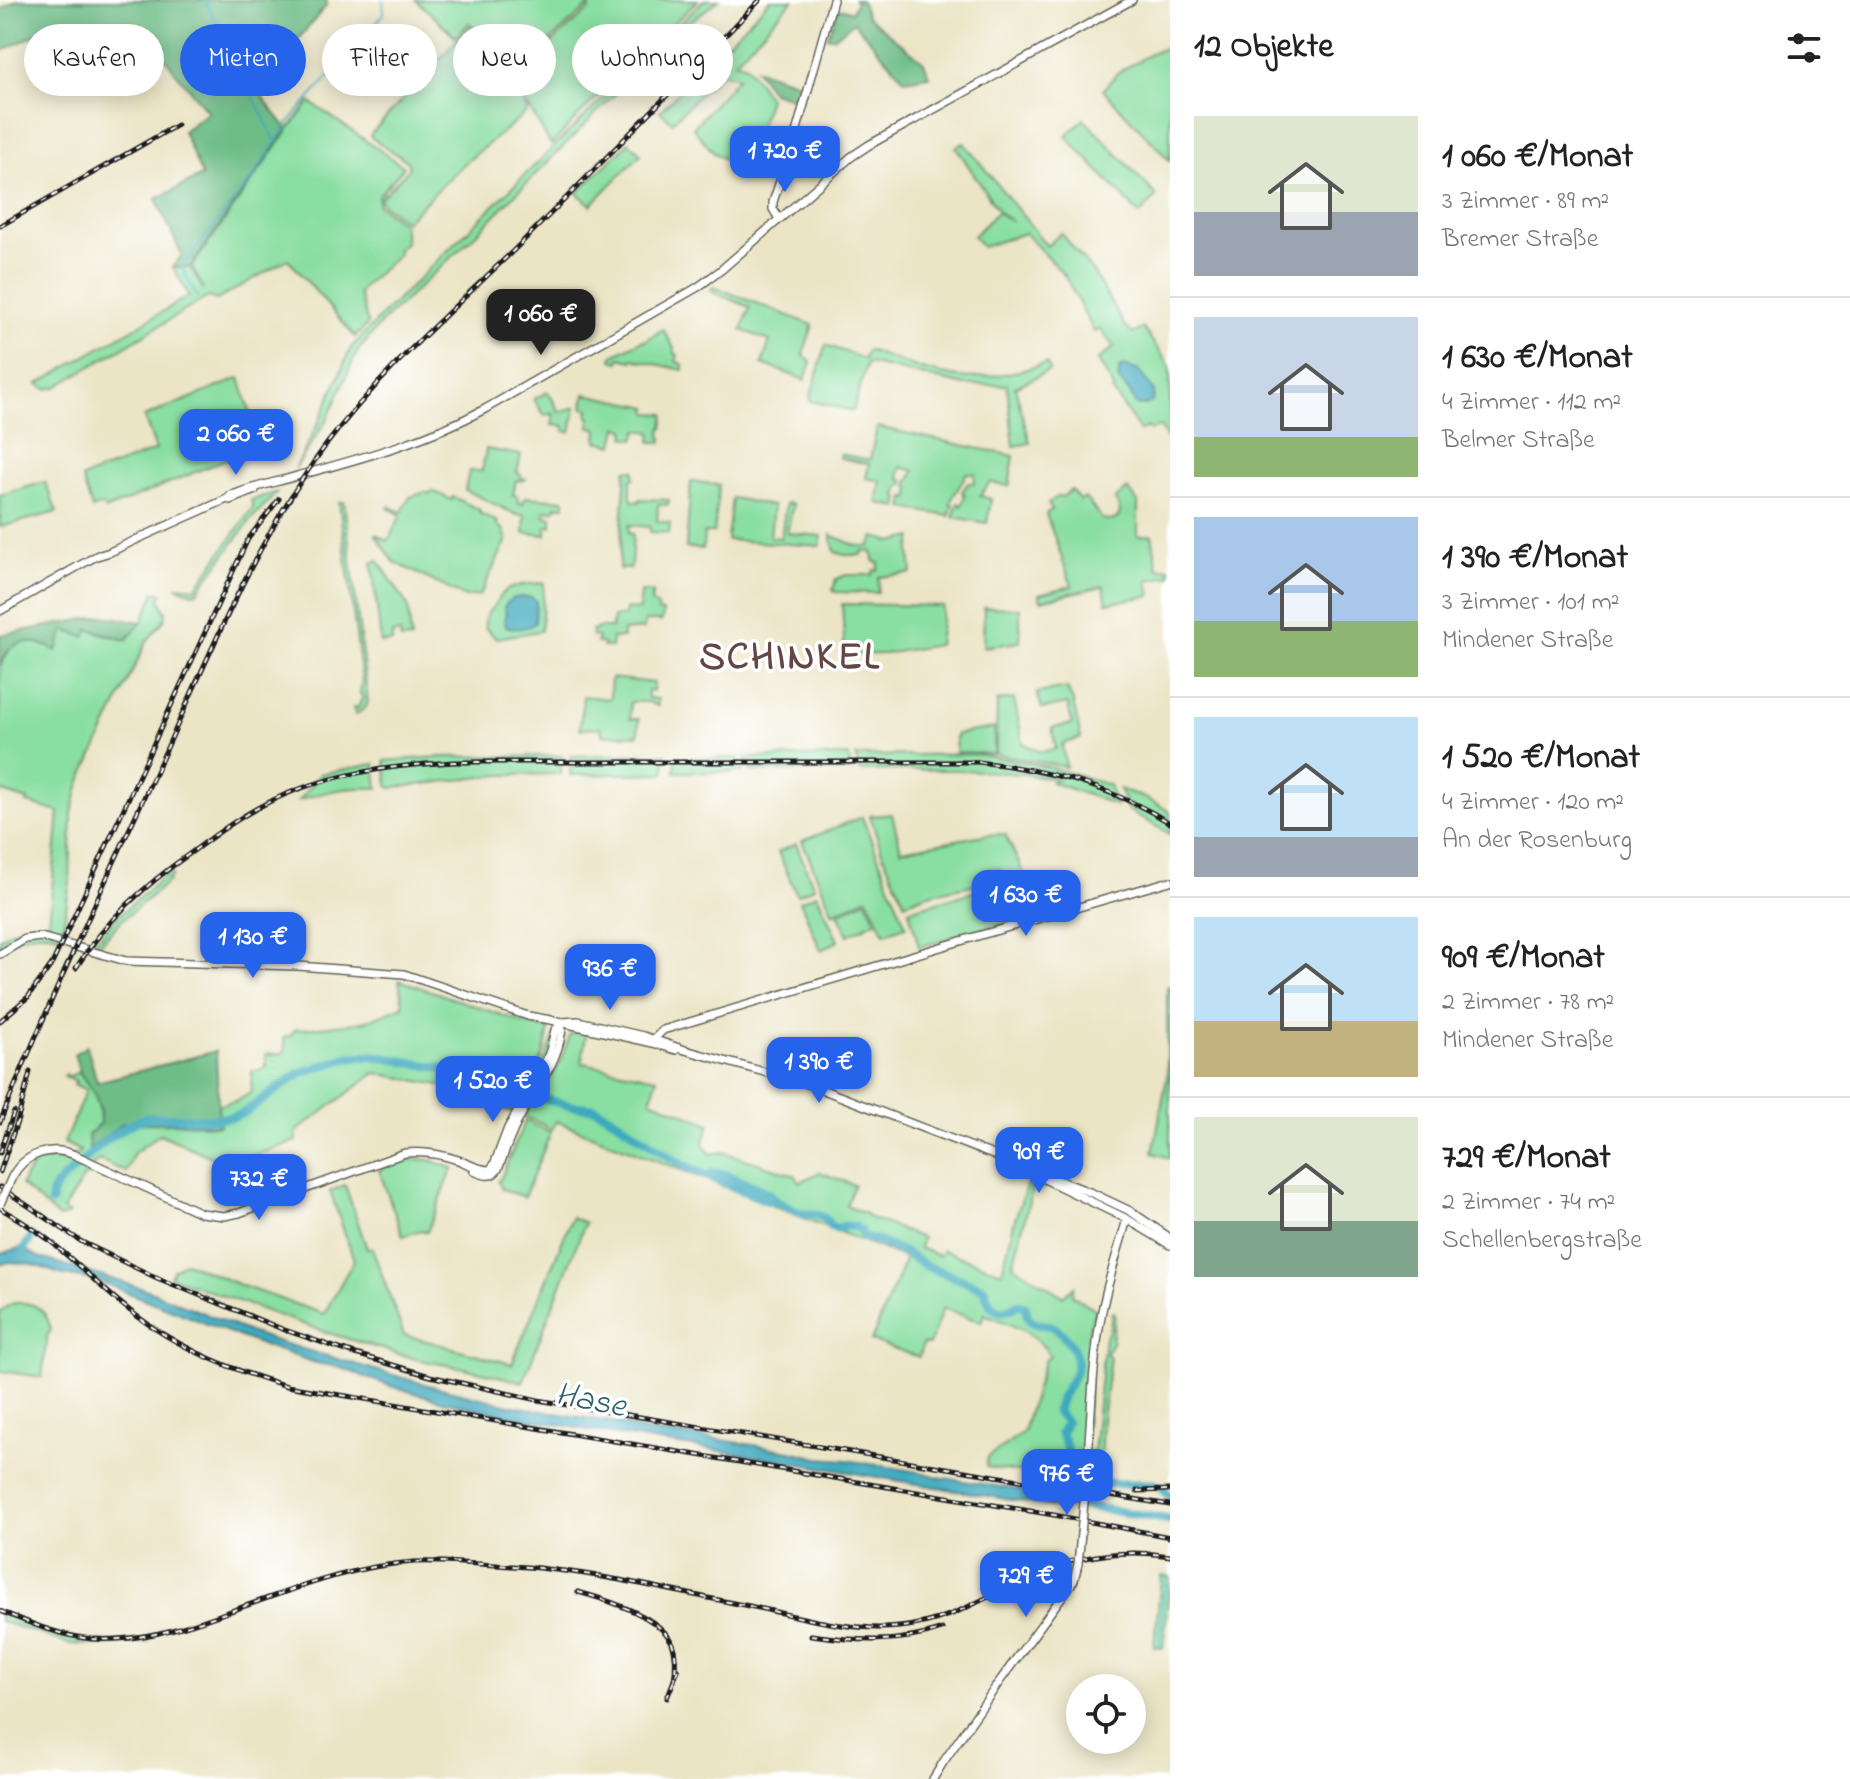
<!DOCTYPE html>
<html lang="de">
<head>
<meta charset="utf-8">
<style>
  body { margin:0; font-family:"Indie Flower",sans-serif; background:#f6f6f6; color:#222; height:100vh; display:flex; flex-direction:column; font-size:30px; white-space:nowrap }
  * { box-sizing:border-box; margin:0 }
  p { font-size:26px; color:#767676 }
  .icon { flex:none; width:44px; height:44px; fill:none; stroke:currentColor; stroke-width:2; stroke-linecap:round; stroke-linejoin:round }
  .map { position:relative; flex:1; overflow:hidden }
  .side { display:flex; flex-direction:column; background:#fff; width:680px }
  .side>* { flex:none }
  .banner { position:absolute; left:24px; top:24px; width:760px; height:72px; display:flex; gap:16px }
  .buttons { position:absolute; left:1066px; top:1674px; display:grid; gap:16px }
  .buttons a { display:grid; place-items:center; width:80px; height:80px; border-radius:50%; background:#fff; box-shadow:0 4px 20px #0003; font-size:40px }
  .price { position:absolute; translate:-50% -68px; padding:0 18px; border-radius:16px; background:#2563eb; color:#fff; font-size:26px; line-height:52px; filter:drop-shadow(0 2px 4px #0008) }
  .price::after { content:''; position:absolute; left:50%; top:48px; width:24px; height:18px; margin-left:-12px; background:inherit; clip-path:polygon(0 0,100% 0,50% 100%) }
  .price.current { background:#222; color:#fff }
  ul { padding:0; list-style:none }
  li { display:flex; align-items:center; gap:24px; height:200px; padding:0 24px }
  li+li { border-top:2px solid #e0e0e0 }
  li span { display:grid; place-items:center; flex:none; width:224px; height:160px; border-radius:0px; color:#555 }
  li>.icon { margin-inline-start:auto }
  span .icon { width:96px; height:96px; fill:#fffc; stroke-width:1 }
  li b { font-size:34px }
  h2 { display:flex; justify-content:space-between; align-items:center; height:96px; padding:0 24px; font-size:34px }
  .pill { padding:0 28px; border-radius:36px; background:#fff; box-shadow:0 4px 20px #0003; font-size:28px; line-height:72px }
  .pill.current { background:#2563eb; color:#fff }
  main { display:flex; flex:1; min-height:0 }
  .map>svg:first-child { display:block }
</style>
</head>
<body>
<main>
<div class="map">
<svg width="1170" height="1779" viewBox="0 0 1170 1779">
  <rect width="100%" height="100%" fill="#fff"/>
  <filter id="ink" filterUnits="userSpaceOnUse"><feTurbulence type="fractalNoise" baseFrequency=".0125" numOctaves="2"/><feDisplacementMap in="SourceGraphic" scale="16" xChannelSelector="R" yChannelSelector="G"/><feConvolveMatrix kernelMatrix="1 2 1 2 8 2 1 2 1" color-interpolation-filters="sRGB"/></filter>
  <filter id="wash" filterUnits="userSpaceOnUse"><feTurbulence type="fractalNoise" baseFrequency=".006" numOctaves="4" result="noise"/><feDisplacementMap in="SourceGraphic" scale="32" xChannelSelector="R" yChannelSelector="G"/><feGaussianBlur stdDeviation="1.8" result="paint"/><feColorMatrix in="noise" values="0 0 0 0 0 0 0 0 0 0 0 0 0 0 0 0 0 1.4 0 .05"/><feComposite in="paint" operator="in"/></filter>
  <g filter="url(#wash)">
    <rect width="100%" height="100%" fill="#ebe4c5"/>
    <!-- green -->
    <g fill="#89dea1" stroke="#527d5e" stroke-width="2">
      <path d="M416,0H698L587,107L551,145L517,87L516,78L522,69L590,9L589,6L520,67L469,23L456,37Z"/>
      <path d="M704,0H719L681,28L474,236L383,321L357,352L327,420L295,469L320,420L351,348L387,310Z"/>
      <path d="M770,0H793L735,61L746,65L769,98L745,172L714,153L693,128L738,77L721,73L672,122L660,111Z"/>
      <path d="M470,26L518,67C507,83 520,96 528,111L465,163L406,221L383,205L379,199L407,171L409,166L407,161L372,138L370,135Z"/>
      <path d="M1170,46V161L1103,90L1117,73L1150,54Z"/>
      <path d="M310,102L404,167L378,196V205L403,223L406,242L397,250L399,254L364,286L359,293L368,324L355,337L288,259L217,300L208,297L56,387L46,389L38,384L189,296L173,267H190L204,290L192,267L288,130Z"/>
      <path d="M1084,119L1157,196L1140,215L1066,136Z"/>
      <path d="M629,142L641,154L591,205L577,193Z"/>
      <path d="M964,143L1047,246L1061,233L1093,272L1124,325L1133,334L1143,328L1170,366V444L1160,426L1150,431L1148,427L1140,431L1112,390L1114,388L1098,360L1114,347L1100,329L1094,332L1065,276L1025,233L982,247L973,236L997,212L1012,222L998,211L956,147Z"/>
      <path d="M714,287L813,325L803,354L811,362L805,380L762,364L770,341L742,330L750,307L714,293L711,289Z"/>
      <path d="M663,329L675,350V354L678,355L676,362L683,364V370L633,359L632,361L620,358L619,362L612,360L613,355L643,340L645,341Z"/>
      <path d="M826,345L864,359L867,350C897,360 927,373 959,377C981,380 1025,371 1046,363L1050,370L1015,387L1030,443L1014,446L1007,385H964L867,363L853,411L811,401L810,398Z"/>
      <path d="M240,378L260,445L105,510L103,505L92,509L82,478L156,450L144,417Z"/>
      <path d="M548,392L560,412L576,407L571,432L564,431L565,426L552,425L554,414L544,415L534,399Z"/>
      <path d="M585,394L649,407L648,413L665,414L663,428L661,429L662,442H651L652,432L638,430L635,439L625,437L626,429L618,427L614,445L597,441L598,429L589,426L591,418L588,417L589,409L583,408Z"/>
      <path d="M877,427L1014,456L1009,486L990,482L980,496L991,499L987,523L953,517L958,503L961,506L965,495L962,492L968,483H974L975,474L966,473C962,485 954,492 950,504H953L949,516L903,508L905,498L909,499L911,489L907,485L915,471L901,467L899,477L904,480L903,485L899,487L897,497H900L898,507L877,503L881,481L866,478L869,464L840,458V454L870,460Z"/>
      <path d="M486,449L521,455L517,473L521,475V478L526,479L522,481L516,480L513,495L518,496L519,503L523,504L525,497L565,500V506H556L555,510L544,511L545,516L552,517V526H546V535L524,533L525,515H517L465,490L469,471H482Z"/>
      <path d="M626,470H634V478L631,479V498L633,501L639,502L640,499L669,500L668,505H658L657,521L670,523L669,533L650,532V527L629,525V533L633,534L631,568L619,569Z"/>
      <path d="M691,481L719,485L714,533H704L703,549L686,548Z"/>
      <path d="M45,482L57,512L0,527V495Z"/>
      <path d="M1128,489L1138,502V536L1152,535L1158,569L1170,568V576L1148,580L1151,596L1107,603L1104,586L1041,600L1039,594L1072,586L1046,514L1052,509L1048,504L1058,496L1062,497L1071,490L1080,501L1085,498L1102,519L1111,521C1123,518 1121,508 1115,500Z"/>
      <path d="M432,491L452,500L453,497L480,510L479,513L498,522L496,525L503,529L507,540L480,595L465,597L394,562L375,534L388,541L401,515L388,508L389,506L402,512L410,497L425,492L430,494Z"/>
      <path d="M278,492L253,517L197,592L193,593L178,588L177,586L196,588L253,507L251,500Z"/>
      <path d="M732,498L773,506L770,537L781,538L786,503L793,504L787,533L822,536L820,546L727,540Z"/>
      <path d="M339,502H344L368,702L366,707L356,715L353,709V707L357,709L363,697L360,694L362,681Z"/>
      <path d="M831,535L854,545L869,547L875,537L892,542L913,537L910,552L912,573L879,577L878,593L835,592L833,590L836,579L846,575H872L874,570H878L879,563L875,562L872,552L862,551L861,555H844L835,552Z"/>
      <path d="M378,560L408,606L411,639L401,640L400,633L392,634V642L381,643L372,563Z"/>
      <path d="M544,583L541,631L496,638L485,628C484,616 486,614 494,606C497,603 498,598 501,595C511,584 531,584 544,583Z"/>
      <path d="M155,592L163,593L160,599L166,613L165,619L147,641L135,666L80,783L72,813L70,882L64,922L59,935C35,929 19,935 0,949V938C16,927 30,923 49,922L59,812L27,803L28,800L0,791V666L11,647L24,641L43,644L64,630L88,629L126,640L142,622Z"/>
      <path d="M641,592H653L651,602L658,606V611L663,612L662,621H645L644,629L623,631V638H612L611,647H603V643H597L598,637L592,636V630H596L597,628H612L613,617L625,616L626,609L639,610Z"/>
      <path d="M842,604L943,606L938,645L884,654L845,655Z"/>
      <path d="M984,607L1020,608V642L983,647Z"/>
      <path d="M611,678L654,683L653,691L648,690V698L658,699V706L648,702H630V719H639L638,735H602L601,727L580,729L583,696L608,699L610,697Z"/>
      <path d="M1067,688L1073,702L1081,738L1062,744L1066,767L996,754L997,701L1014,699L1023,743L1040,752L1056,749L1052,728L1072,724L1068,704L1042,709L1037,693Z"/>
      <path d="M994,728V754L955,752L956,734Z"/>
      <path d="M666,754L664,773L570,775L571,756Z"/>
      <path d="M974,754C1023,760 1061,769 1109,785L1116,805L1051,782L1057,779C991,768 926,769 859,771L856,756Z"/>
      <path d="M562,756L561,774L500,775L391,788L388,785L385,761L439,757Z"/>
      <path d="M849,756L851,771H750L745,758Z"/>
      <path d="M676,758H738L743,772H675Z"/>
      <path d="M375,764L378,788C345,787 331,790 299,800L320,774Z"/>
      <path d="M1119,789C1137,794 1154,801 1170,812V834L1128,810Z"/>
      <path d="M892,814L901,850L984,835L1005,834L1030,886L1003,895L1011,920L919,947L909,910L988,888L1004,886L999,869H988L989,877L982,883L928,894L905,903L883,855L870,816Z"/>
      <path d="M862,817L906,926L885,933L867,897L833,913L802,841Z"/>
      <path d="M796,844L814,887L797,895L778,852Z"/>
      <path d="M170,871L172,876L168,879L169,881L121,921L98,946L93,944L116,918Z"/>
      <path d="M817,894L838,941L821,950L800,901Z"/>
      <path d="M866,900L876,921L848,935L838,913Z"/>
      <path d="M399,980L528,1024L549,1029L544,1053L530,1085L534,1086L556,1033L558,1034L544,1082C561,1071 563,1053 570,1035L578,1031L586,1033L582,1063L657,1078L651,1100L710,1124L703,1144L711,1154L723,1152L795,1175L800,1182L820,1172L854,1185L846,1206L866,1214L868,1217L922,1238L919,1248L939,1256L943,1250L1002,1272L1015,1219L1029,1179L1034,1182L1013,1265L1063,1296L1074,1286L1072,1295L1095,1309C1092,1323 1085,1333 1091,1346L1083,1472L1074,1473L1071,1481L986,1467L987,1458L1023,1432L1045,1359L1050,1356C1036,1331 1009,1324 984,1314L981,1322L943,1308L929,1345L923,1344L919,1357L871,1341L905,1260L903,1257L556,1121L552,1129L525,1117L528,1107L522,1098L512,1112L440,1085L375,1073L297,1131V1141L227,1164L160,1134L134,1153L126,1172L99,1160L90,1168L93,1170L90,1175L84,1177L63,1210L69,1214L67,1216L59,1218L21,1185C33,1157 43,1159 71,1158L49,1155L71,1156V1158L80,1151L64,1143L86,1090L74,1084L76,1081L64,1076L66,1074L68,1077L79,1072C93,1093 100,1095 100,1124L185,1123L218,1126V1105L236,1101L251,1093L252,1070H261L266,1067V1054H281L285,1051L284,1037L291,1036L294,1030L363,1022L403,1006Z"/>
      <path d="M1170,986V1158L1153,1153L1167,1077V987Z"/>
      <path d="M525,1121L551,1132L524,1197L502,1189L498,1181L501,1178Z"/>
      <path d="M414,1159L430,1160L453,1168L427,1232L421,1230L403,1236L379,1170L400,1162Z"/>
      <path d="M345,1185L367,1249L372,1248L404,1335L512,1364L572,1217L585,1223L523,1382L464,1368L419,1360L325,1332L170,1277L173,1270L185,1262L242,1286L324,1314L354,1260L330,1191Z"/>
      <path d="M15,1303C35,1301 47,1311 51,1330L47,1336L42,1377L0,1371V1313L9,1305Z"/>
      <path d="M1112,1312L1115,1313L1112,1343L1106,1353L1110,1357L1102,1420L1100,1473H1091L1105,1337L1109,1332Z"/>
      <path d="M1161,1576L1170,1577L1163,1648L1154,1647Z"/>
      <path d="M0,1614C24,1623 48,1635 73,1639C99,1643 125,1642 150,1642L102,1645L69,1644L0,1621Z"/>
    </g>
    <!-- forest -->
    <g fill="#6ebd87" stroke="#456c52" stroke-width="2">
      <path d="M17,0H327L326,6L256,89L288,130L190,267H173L182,255L156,199L202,176L183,131L208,112L163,56L156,53L114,50L71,75L35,35L0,52V10Z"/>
      <path d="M854,0H861L867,16L924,62L929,76L905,80L854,22L834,37H827L838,10L844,9L851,12L856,3Z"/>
      <path d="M756,69L804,85L800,101L772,92Z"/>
      <path d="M102,616L142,622L126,640L89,629L85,637L64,630L57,651C33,638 10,636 0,666V635Z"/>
      <path d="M87,1046L97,1082L216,1051L219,1126L185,1123H123L89,1149L88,1135L100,1124V1110L94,1092L81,1075L74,1054Z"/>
    </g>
    <!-- water -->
    <g fill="#3ea9bd" stroke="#2d626c" stroke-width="2">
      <path d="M1124,366L1138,370L1154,391L1153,401L1144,406L1136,405L1130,393L1118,379L1120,367Z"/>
      <path d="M531,597L536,601L535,623C527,629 516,630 506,626L504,620L506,613L504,607C510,596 519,597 531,597Z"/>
      <path d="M26,1246L28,1252L41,1258L148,1290L249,1332L285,1344L428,1385L514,1406L616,1423L654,1433L675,1434L722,1440L791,1451L819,1458L847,1460L925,1473L938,1477L1072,1498L1071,1508H1058L760,1457L651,1441L510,1416L443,1401L390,1386L338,1367L316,1363L253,1342L101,1282L60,1274L31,1264L10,1262L0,1265V1254Z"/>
    </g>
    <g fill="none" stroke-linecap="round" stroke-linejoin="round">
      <!-- stream -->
      <g stroke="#3ea9bd" stroke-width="2">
        <path d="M205,0L275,140"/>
        <path d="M197,297L184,273L183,266L253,177L289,122L384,14L383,0"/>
        <path d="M1159,1648L1165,1576"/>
      </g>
      <!-- river -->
      <g stroke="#3ea9bd" stroke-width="9">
        <path d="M707,1176L766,1200L777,1202"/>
        <path d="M51,1202L52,1193L56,1186C85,1161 111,1128 149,1117L215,1119L232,1117L244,1113L300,1073L350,1057L375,1056L458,1071L552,1101L572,1106L594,1108L608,1115L679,1163L707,1176L712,1173L724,1174L769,1193L777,1202L802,1214H816L824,1218L830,1226L837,1229L845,1226H854L861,1231L863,1237L867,1239L876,1240L905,1253L926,1266L985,1289C987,1300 992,1315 1007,1310C1011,1309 1015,1306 1019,1304L1025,1306C1026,1311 1027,1319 1032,1322C1037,1325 1045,1324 1051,1326C1061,1330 1071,1343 1075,1353C1083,1377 1059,1390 1057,1411L1066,1422L1061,1433L1067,1449L1063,1468C1080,1488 1128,1483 1153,1484L1161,1487L1170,1496"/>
        <path d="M21,1254L32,1236"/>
        <path d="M1062,1502L1170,1520"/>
      </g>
    </g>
  </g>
  <g filter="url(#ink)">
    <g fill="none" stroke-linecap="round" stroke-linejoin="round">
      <defs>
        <g id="secondary">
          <path d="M779,219L773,209V202L796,133L833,0"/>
          <path d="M230,500L255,490"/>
          <path d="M97,556L110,552L144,536L227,499L231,495L238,493C257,486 277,482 297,476C362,458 426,441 485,409L698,287L721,270L851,157L869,145L1132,0"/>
          <path d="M0,611L98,555"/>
          <path d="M0,954L25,939L41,937L126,961L298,966L404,974L528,1016L562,1022L578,1021L643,1036L685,1050L808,1084L1092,1193L1130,1211L1170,1238"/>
          <path d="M568,1024L653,1043L676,1050"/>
          <path d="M654,1039L663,1030L974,937L1170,881"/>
          <path d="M474,1171C483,1175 492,1179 498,1169C505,1152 511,1133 520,1117C536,1086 563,1058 562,1022"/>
          <path d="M1030,1172L1127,1219L1170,1245"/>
          <path d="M12,1177C24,1154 50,1145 75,1155L201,1213L224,1216L239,1213L405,1153C423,1151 441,1154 458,1160C469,1164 478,1170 490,1170L494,1165L508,1128L543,1068L550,1051L555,1030L562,1022"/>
          <path d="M1087,1472C1091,1420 1092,1367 1101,1316C1107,1283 1118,1251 1127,1219"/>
          <path d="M933,1779L944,1761L1002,1678L1069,1587L1074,1580L1078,1564"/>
        </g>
      </defs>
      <!-- secondary casing -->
      <use href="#secondary" stroke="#646257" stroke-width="10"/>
      <!-- secondary -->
      <use href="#secondary" stroke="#fff" stroke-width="7"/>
      <defs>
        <g id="rail">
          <path d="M0,226L177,125"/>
          <path d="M76,968C106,920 145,885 192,852C215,835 238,818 263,805C322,774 388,766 454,762H978C1046,769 1111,786 1170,823"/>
          <path d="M0,1021L28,997L52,964L248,539L279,499"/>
          <path d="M0,1122C51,996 109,873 166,750C214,645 257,538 326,445C380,373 449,313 513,251C596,169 678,84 760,0"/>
          <path d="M0,1153L14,1112"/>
          <path d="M0,1172L18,1119L30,1072"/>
          <path d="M0,1187L82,1242L157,1278L282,1329L349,1352L430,1376L538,1400L1170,1505"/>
          <path d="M0,1208C19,1220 39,1231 56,1246C85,1270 110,1297 141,1319C184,1351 235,1371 287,1386L1054,1515L1170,1537"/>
          <path d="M1137,1491L1170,1490"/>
          <path d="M578,1592C604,1599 660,1616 672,1643C677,1655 676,1668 674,1681"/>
          <path d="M0,1611C30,1623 60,1636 92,1639C138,1642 179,1629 222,1614C285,1593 347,1566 414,1562C436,1561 459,1563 481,1564C503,1566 525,1566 547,1569C613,1576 679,1593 744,1605C795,1615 847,1632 899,1627C947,1623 981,1599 1023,1579C1068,1557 1120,1548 1170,1556"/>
          <path d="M811,1635C855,1641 901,1644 942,1629"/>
          <path d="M667,1698L678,1670"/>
        </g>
      </defs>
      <!-- rail casing -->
      <use href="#rail" stroke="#1c1c1c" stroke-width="5"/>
      <!-- rail -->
      <use href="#rail" stroke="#fff" stroke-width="2" stroke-dasharray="6" stroke-linecap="butt"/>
      <defs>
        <g id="secondary-bridge">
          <path d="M0,1204L12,1177"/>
          <path d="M1078,1564L1087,1472"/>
        </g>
      </defs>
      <!-- secondary-bridge casing -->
      <use href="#secondary-bridge" stroke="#646257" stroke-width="10" stroke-linecap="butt"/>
      <!-- secondary-bridge -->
      <use href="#secondary-bridge" stroke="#fff" stroke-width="7"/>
    </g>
  </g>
  <g text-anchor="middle" stroke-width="7" stroke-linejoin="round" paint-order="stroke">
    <!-- water labels -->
    <g font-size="34" font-style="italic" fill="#2d626c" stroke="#fff">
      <text transform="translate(591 1398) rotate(11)" y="12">Hase</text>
    </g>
    <!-- district labels -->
    <g font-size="40" font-weight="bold" letter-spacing="2" fill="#634745" stroke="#fff">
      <text x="790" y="668">SCHINKEL</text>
    </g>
  </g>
</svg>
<div class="buttons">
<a><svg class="icon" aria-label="locate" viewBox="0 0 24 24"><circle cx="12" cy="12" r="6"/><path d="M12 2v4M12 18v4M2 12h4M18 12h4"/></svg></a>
</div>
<b class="price" style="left:785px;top:194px">1 720 €</b>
<b class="price current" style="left:541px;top:357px">1 060 €</b>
<b class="price" style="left:236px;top:477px">2 060 €</b>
<b class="price" style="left:1026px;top:938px">1 630 €</b>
<b class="price" style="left:253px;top:980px">1 130 €</b>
<b class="price" style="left:610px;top:1012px">936 €</b>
<b class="price" style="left:819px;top:1105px">1 390 €</b>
<b class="price" style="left:493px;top:1124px">1 520 €</b>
<b class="price" style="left:1039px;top:1195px">909 €</b>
<b class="price" style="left:259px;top:1222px">732 €</b>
<b class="price" style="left:1067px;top:1517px">976 €</b>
<b class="price" style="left:1026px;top:1619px">729 €</b>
<div class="banner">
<a class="pill">Kaufen</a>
<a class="pill current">Mieten</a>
<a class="pill">Filter</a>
<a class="pill">Neu</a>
<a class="pill">Wohnung</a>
</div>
</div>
<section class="side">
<h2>12 Objekte<svg class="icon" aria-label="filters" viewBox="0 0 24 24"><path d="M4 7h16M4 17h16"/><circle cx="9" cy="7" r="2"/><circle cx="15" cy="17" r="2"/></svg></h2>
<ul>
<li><span style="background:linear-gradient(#dfe7d0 60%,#9aa5b1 0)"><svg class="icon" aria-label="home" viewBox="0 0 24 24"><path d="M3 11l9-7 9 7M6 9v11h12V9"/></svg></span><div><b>1 060 €/Monat</b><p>3 Zimmer · 89 m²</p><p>Bremer Straße</p></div></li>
<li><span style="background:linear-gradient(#c9d6e8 75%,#8fb573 0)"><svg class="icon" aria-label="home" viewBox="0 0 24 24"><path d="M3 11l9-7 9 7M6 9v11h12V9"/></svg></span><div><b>1 630 €/Monat</b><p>4 Zimmer · 112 m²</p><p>Belmer Straße</p></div></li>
<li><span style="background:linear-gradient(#a9c7e8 65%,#8fb573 0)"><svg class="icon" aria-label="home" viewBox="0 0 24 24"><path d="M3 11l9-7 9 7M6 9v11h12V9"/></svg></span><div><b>1 390 €/Monat</b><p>3 Zimmer · 101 m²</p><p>Mindener Straße</p></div></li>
<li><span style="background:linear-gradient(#bfe0f5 75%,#9aa5b1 0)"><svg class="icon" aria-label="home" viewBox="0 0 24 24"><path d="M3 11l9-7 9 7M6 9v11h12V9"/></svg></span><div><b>1 520 €/Monat</b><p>4 Zimmer · 120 m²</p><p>An der Rosenburg</p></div></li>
<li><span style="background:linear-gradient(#bfe0f5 65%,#c2b280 0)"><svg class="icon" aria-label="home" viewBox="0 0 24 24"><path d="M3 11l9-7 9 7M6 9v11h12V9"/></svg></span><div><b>909 €/Monat</b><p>2 Zimmer · 78 m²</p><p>Mindener Straße</p></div></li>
<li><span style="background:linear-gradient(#dfe7d0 65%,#7fa58c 0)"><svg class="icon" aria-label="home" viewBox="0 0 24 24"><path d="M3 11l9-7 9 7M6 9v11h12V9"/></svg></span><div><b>729 €/Monat</b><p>2 Zimmer · 74 m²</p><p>Schellenbergstraße</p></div></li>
</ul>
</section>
</main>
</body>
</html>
